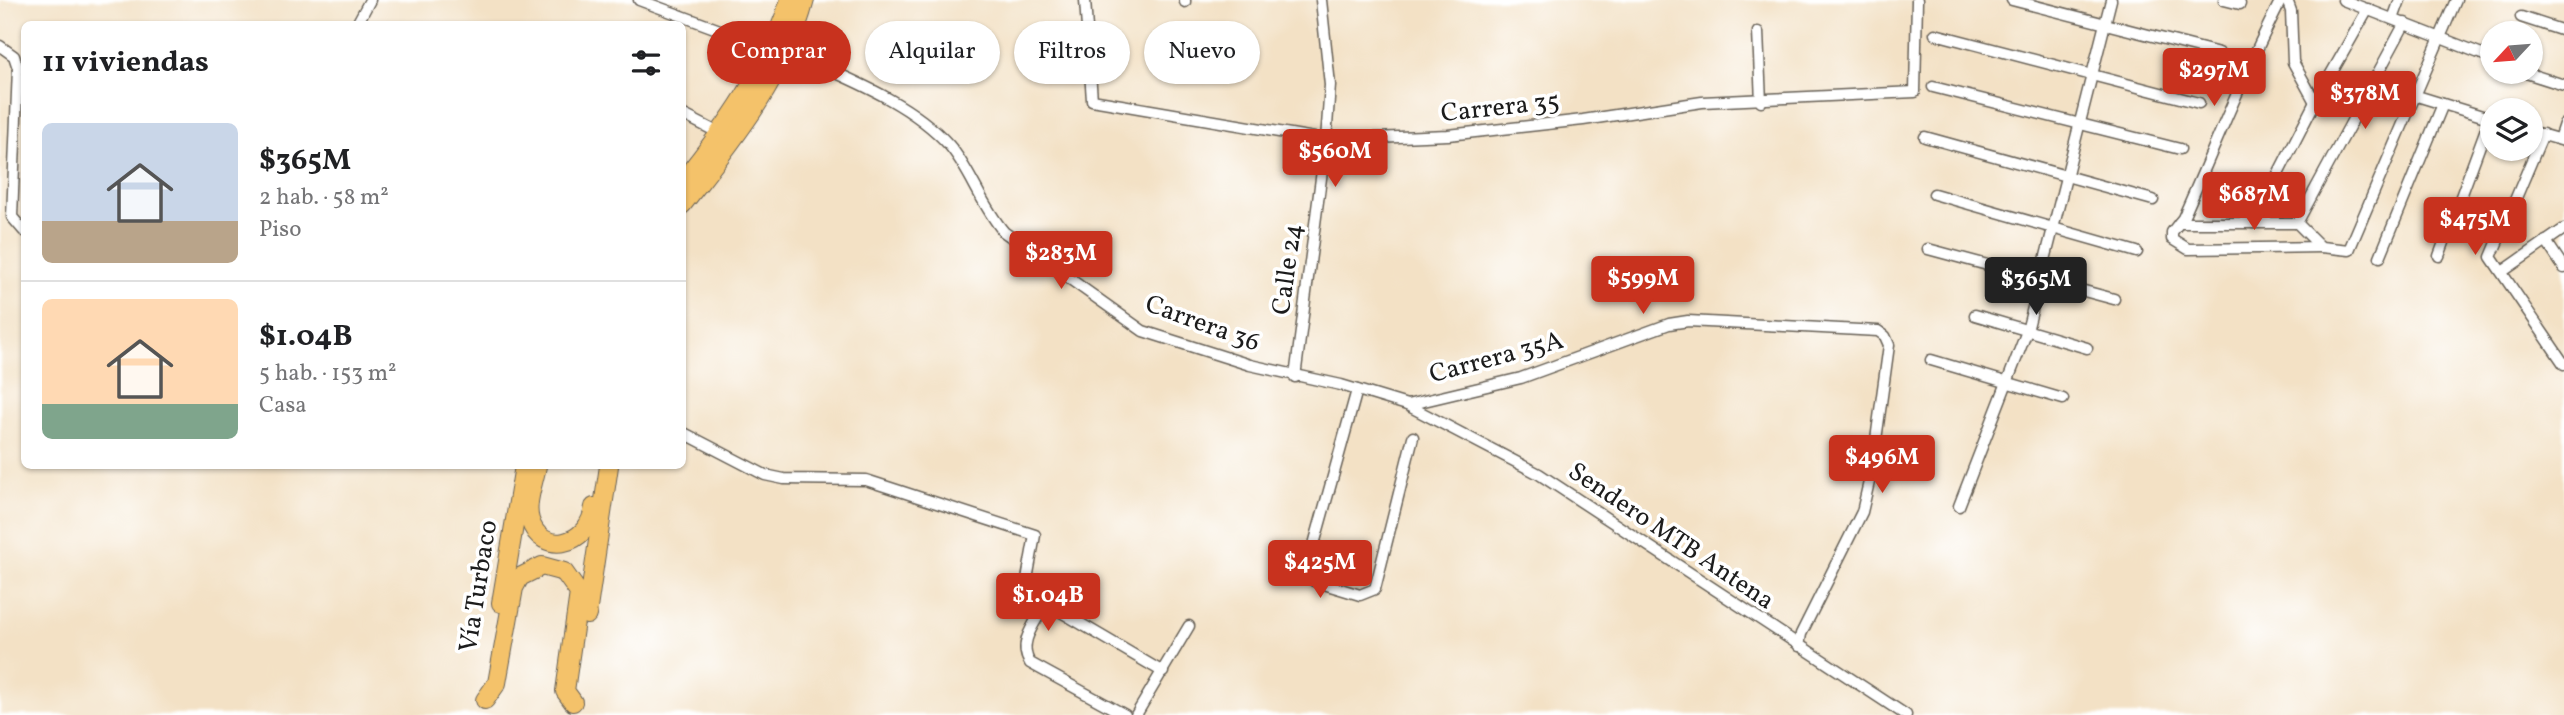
<!DOCTYPE html>
<html lang="es">
<head>
<meta charset="utf-8">
<style>
  body { margin:0; font-family:Vollkorn,serif; background:#f2f2f2; color:#202124; height:100vh; display:flex; flex-direction:column; font-size:26px; white-space:nowrap }
  * { box-sizing:border-box; margin:0 }
  p { font-size:23px; color:#757577 }
  .icon { flex:none; width:38px; height:38px; fill:none; stroke:currentColor; stroke-width:2; stroke-linecap:round; stroke-linejoin:round }
  .map { position:relative; flex:1; overflow:hidden }
  .drawer { position:absolute; left:21px; top:21px; width:665px; height:448px; display:flex; flex-direction:column; background:#fff; border-radius:10px; box-shadow:0 2px 5px #0004 }
  .drawer>* { flex:none }
  .hud { position:absolute; left:707px; top:21px; width:665px; height:63px; display:flex; gap:14px }
  .needle { width:46px; rotate:244deg }
  .controls { position:absolute; left:2480px; top:21px; display:grid; gap:14px }
  .controls a { display:grid; place-items:center; width:63px; height:63px; border-radius:50%; background:#fff; box-shadow:0 2px 5px #0004; font-size:35px }
  .price { position:absolute; translate:-50% -60px; padding:0 16px; border-radius:7px; background:#c8321e; color:#fff; font-size:23px; line-height:46px; filter:drop-shadow(0 2px 4px #0008) }
  .price::after { content:''; position:absolute; left:50%; top:42px; width:21px; height:16px; margin-left:-10px; background:inherit; clip-path:polygon(0 0,100% 0,50% 100%) }
  .price.selected { background:#222; color:#fff }
  ul { padding:0; list-style:none }
  li { display:flex; align-items:center; gap:21px; height:175px; padding:0 21px }
  li+li { border-top:2px solid #e0e0e0 }
  li span { display:grid; place-items:center; flex:none; width:196px; height:140px; border-radius:10px; color:#555 }
  li>.icon { margin-inline-start:auto }
  span .icon { width:84px; height:84px; fill:#fffc; stroke-width:1 }
  li b { font-size:30px }
  h2 { display:flex; justify-content:space-between; align-items:center; height:84px; padding:0 21px; font-size:30px }
  .chip { padding:0 24px; border-radius:32px; background:#fff; box-shadow:0 2px 5px #0004; font-size:24px; line-height:63px }
  .chip.selected { background:#c8321e; color:#fff }
  .map>svg:first-child { display:block }
</style>
</head>
<body>
<div class="map">
<svg width="2564" height="715" viewBox="0 0 2564 715">
  <rect width="100%" height="100%" fill="#fff"/>
  <filter id="ink" filterUnits="userSpaceOnUse"><feTurbulence type="fractalNoise" baseFrequency=".0143" numOctaves="2"/><feDisplacementMap in="SourceGraphic" scale="14" xChannelSelector="R" yChannelSelector="G"/><feConvolveMatrix kernelMatrix="1 2 1 2 8 2 1 2 1" color-interpolation-filters="sRGB"/></filter>
  <filter id="wash" filterUnits="userSpaceOnUse"><feTurbulence type="fractalNoise" baseFrequency=".00686" numOctaves="4" result="noise"/><feDisplacementMap in="SourceGraphic" scale="28" xChannelSelector="R" yChannelSelector="G"/><feGaussianBlur stdDeviation="1.57" result="paint"/><feColorMatrix in="noise" values="0 0 0 0 0 0 0 0 0 0 0 0 0 0 0 0 0 1.4 0 .05"/><feComposite in="paint" operator="in"/></filter>
  <g filter="url(#wash)">
    <rect width="100%" height="100%" fill="#f3e1c5"/>
  </g>
  <g filter="url(#ink)">
    <g fill="none" stroke-linecap="round" stroke-linejoin="round">
      <defs>
        <g id="minor">
          <path d="M639,0L771,49"/>
          <path d="M1085,0L1092,100L1326,140L1448,135L1583,120L1702,102L1915,92L1917,0"/>
          <path d="M1185,0V2"/>
          <path d="M2012,0L2219,53"/>
          <path d="M2224,0L2240,4"/>
          <path d="M2281,0C2244,71 2216,145 2183,218L2172,232V239L2188,249L2321,247"/>
          <path d="M2287,0L2291,11L2293,62L2315,102"/>
          <path d="M2343,0L2492,58"/>
          <path d="M2521,17L2564,31"/>
          <path d="M2393,19L2400,0"/>
          <path d="M357,24L370,0"/>
          <path d="M1758,32L1761,102"/>
          <path d="M1935,34L2199,103"/>
          <path d="M0,46L14,56L18,68L12,217L24,231"/>
          <path d="M787,51C841,76 909,100 949,145C970,169 981,205 1004,232L1143,331L1250,365L1341,385L1407,405L1539,474L1906,715"/>
          <path d="M2523,72L2564,85"/>
          <path d="M1933,87L2180,149"/>
          <path d="M2417,96L2492,119"/>
          <path d="M682,114L721,134"/>
          <path d="M2530,131L2564,141"/>
          <path d="M2543,134L2491,257L2564,364"/>
          <path d="M1925,137L2153,200"/>
          <path d="M2559,139L2564,124"/>
          <path d="M1934,194L2137,252"/>
          <path d="M2179,223H2297L2321,247L2349,250L2456,0"/>
          <path d="M2253,223L2315,102L2368,9"/>
          <path d="M2297,223L2405,23"/>
          <path d="M2546,241L2564,268"/>
          <path d="M1928,249L2114,299"/>
          <path d="M2439,256L2490,118"/>
          <path d="M2380,257L2443,104"/>
          <path d="M2502,272L2564,229"/>
          <path d="M1975,315L2087,348"/>
          <path d="M1931,360L2063,399"/>
          <path d="M1295,377L1326,140L1330,85L1321,0"/>
          <path d="M1357,390L1308,566L1309,575L1314,581L1360,595L1375,589L1413,437"/>
          <path d="M1407,405L1521,378L1669,324L1688,321L1878,331L1885,336L1889,345L1872,469L1862,512L1801,634L1799,646"/>
          <path d="M682,432L765,475L784,479L866,480L1035,535L1026,585L1032,595L1163,672"/>
          <path d="M1959,506L2027,331L2111,0"/>
          <path d="M1045,605C1035,623 1017,643 1030,663L1125,715"/>
          <path d="M1136,715L1189,626"/>
        </g>
        <g id="trunk">
          <path d="M682,182C727,126 768,69 790,0"/>
          <path d="M682,205C732,142 784,79 805,0"/>
          <path d="M537,466C534,482 525,504 530,520C541,557 589,546 594,507"/>
          <path d="M501,603L524,466"/>
          <path d="M587,615L609,466"/>
          <path d="M485,700L497,683L514,588L520,577L542,566L564,572L579,593L565,691L573,702"/>
        </g>
      </defs>
      <!-- minor casing -->
      <use href="#minor" stroke="#676157" stroke-width="13"/>
      <!-- trunk casing -->
      <use href="#trunk" stroke="#676157" stroke-width="20"/>
      <!-- minor -->
      <use href="#minor" stroke="#fff" stroke-width="10"/>
      <!-- trunk -->
      <use href="#trunk" stroke="#f4c26a" stroke-width="18"/>
    </g>
  </g>
  <g text-anchor="middle" stroke-width="7" stroke-linejoin="round" paint-order="stroke">
    <!-- street labels -->
    <g font-size="26" fill="#1c1c1c" stroke="#fff">
      <text transform="translate(1500 106) rotate(-6)" y="9">Carrera 35</text>
      <text transform="translate(1286 269) rotate(-82)" y="9">Calle 24</text>
      <text transform="translate(1203 322) rotate(20)" y="9">Carrera 36</text>
      <text transform="translate(1496 356) rotate(-15)" y="9">Carrera 35A</text>
      <text transform="translate(1672 535) rotate(34)" y="9">Sendero MTB Antena</text>
      <text transform="translate(477 586) rotate(-81)" y="9">Vía Turbaco</text>
    </g>
  </g>
</svg>
<div class="controls">
<a><svg class="needle" viewBox="-14 -14 28 28"><path d="M0-13l5 13h-10z" fill="#e53935"/><path d="M0 13l5-13h-10z" fill="#757577"/></svg></a>
<a><svg class="icon" aria-label="layers" viewBox="0 0 24 24"><path d="M12 4l9 5-9 5-9-5zM3 14l9 5 9-5"/></svg></a>
</div>
<b class="price" style="left:2214px;top:108px">$297M</b>
<b class="price" style="left:2365px;top:131px">$378M</b>
<b class="price" style="left:1335px;top:189px">$560M</b>
<b class="price" style="left:2254px;top:232px">$687M</b>
<b class="price" style="left:2475px;top:257px">$475M</b>
<b class="price" style="left:1061px;top:291px">$283M</b>
<b class="price" style="left:1643px;top:316px">$599M</b>
<b class="price selected" style="left:2036px;top:317px">$365M</b>
<b class="price" style="left:1882px;top:495px">$496M</b>
<b class="price" style="left:1320px;top:600px">$425M</b>
<b class="price" style="left:1048px;top:633px">$1.04B</b>
<div class="hud">
<a class="chip selected">Comprar</a>
<a class="chip">Alquilar</a>
<a class="chip">Filtros</a>
<a class="chip">Nuevo</a>
</div>
<section class="drawer">
<h2>11 viviendas<svg class="icon" aria-label="filters" viewBox="0 0 24 24"><path d="M4 7h16M4 17h16"/><circle cx="9" cy="7" r="2"/><circle cx="15" cy="17" r="2"/></svg></h2>
<ul>
<li><span style="background:linear-gradient(#c9d6e8 70%,#b9a48a 0)"><svg class="icon" aria-label="home" viewBox="0 0 24 24"><path d="M3 11l9-7 9 7M6 9v11h12V9"/></svg></span><div><b>$365M</b><p>2 hab. · 58 m²</p><p>Piso</p></div></li>
<li><span style="background:linear-gradient(#ffd9b3 75%,#7fa58c 0)"><svg class="icon" aria-label="home" viewBox="0 0 24 24"><path d="M3 11l9-7 9 7M6 9v11h12V9"/></svg></span><div><b>$1.04B</b><p>5 hab. · 153 m²</p><p>Casa</p></div></li>
</ul>
</section>
</div>
</body>
</html>
